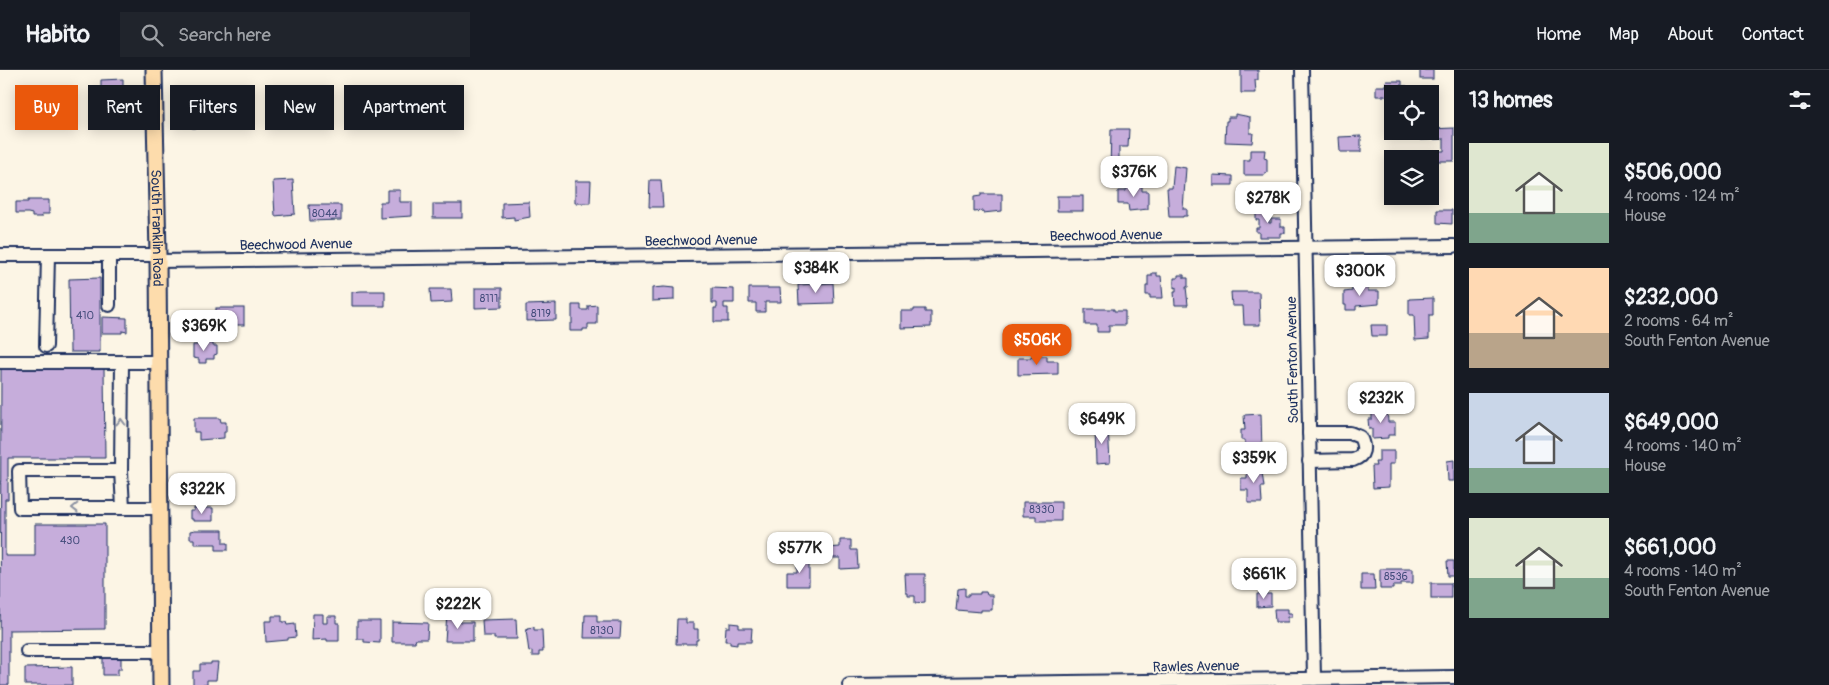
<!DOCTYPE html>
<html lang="en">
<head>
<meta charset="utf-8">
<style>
  body { margin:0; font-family:Pangolin,sans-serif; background:#20242c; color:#f1f3f6; height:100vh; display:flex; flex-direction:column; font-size:19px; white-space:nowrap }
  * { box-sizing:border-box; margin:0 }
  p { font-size:16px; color:#9ea1a6 }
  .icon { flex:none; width:28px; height:28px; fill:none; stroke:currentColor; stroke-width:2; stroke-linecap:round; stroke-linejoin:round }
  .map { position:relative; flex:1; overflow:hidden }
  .details { display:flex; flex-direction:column; background:#171b24; width:375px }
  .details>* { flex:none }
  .guide { position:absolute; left:15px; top:15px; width:475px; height:45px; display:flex; gap:10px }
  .fabs { position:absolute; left:1384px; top:15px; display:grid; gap:10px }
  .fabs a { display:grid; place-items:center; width:55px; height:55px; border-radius:0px; background:#171b24; box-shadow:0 2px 12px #0003; font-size:25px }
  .price { position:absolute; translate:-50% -42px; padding:0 11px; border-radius:10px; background:#fff; color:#222; font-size:16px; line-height:32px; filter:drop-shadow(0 1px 2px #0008) }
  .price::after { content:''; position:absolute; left:50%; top:30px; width:15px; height:11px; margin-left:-8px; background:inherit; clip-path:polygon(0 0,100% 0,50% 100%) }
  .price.on { background:#ea580c; color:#fff }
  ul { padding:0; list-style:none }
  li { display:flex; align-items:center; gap:15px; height:125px; padding:0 15px }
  li span { display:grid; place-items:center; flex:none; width:140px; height:100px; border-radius:0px; color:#555 }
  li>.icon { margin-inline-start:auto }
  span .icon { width:60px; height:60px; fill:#fffc; stroke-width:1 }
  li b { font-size:21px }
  h2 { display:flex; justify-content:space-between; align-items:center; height:60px; padding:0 15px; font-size:21px }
  .tag { padding:0 18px; border-radius:0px; background:#171b24; box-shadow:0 2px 12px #0003; font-size:18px; line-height:45px }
  .tag.on { background:#ea580c; color:#fff }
  header { display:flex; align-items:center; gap:30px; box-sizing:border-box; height:70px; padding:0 25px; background:#171b24; border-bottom:1px solid #363941 }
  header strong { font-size:24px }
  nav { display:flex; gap:28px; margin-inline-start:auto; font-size:18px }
  .search { width:350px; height:45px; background:#20242c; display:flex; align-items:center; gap:12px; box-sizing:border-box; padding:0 18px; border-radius:0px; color:#9ea1a6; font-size:19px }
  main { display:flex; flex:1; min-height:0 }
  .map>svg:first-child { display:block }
</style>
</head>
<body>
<header>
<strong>Habito</strong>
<div class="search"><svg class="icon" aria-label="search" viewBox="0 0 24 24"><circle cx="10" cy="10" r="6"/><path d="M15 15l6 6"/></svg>Search here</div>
<nav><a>Home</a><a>Map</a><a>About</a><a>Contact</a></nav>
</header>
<main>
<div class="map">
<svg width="1454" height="615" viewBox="0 0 1454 615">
  <rect width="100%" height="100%" fill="#fcf5e5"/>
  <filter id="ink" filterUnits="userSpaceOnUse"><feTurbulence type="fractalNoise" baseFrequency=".02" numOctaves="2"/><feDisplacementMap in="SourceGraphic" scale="10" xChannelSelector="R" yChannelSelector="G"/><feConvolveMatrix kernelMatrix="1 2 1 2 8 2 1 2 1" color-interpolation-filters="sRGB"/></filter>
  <g filter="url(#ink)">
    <!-- building -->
    <g fill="#c6addb" stroke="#1b2f5e">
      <path d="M1241,0H1258V10H1255L1256,23H1241Z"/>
      <rect x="1420" y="0" width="13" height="9"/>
      <path d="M123,9V24L101,25V10Z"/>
      <path d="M1386,11H1402V16H1407V24H1392V51V26H1376V16H1386Z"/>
      <path d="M191,44H217V47L239,45V56L224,57V51H217L218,58H192Z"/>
      <path d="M1235,44L1250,47V63H1253L1252,73L1225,72L1226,51H1228V47H1235Z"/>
      <path d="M1454,58V91H1438V81H1444V69L1421,70L1420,61H1430V59Z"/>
      <path d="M1111,59H1129L1128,77H1119V102H1110Z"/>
      <path d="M1361,66V82H1340L1339,67Z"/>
      <path d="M1250,80H1265L1264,88L1267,89V103H1265V105H1244V90H1250Z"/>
      <path d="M1430,90H1433L1434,109H1430Z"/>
      <path d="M1174,96L1186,98L1183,139H1187V146H1183V147H1169L1167,118H1172Z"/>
      <path d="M1213,105L1233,106V115H1213Z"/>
      <path d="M293,110L295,144L275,146L273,111Z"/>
      <path d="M650,110H661L663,137H649Z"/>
      <path d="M575,111H591L590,133H575Z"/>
      <path d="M1132,113H1142V121H1148V139L1129,141L1128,134H1118V121H1126V118H1132Z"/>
      <path d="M387,120H400V132H412V146L380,148V132H387Z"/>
      <path d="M981,124H1002V141L983,143V141L974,142V127L981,126Z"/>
      <rect x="1057" y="126" width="26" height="15"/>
      <path d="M28,130H49V144H42V147H32V144L28,143H16V132H28Z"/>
      <path d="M529,132L530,147L514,150V147L502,148V133Z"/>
      <rect x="433" y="134" width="29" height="14"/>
      <path d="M309,135H341V150L310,151Z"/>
      <path d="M1269,136V153H1271V149H1281V157H1285V163H1281V167H1259V162H1256V158H1259V150H1256V137Z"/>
      <path d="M1437,140H1452V154L1437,153Z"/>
      <path d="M1152,203H1157V206H1161L1163,228H1150V225H1146V216H1148V206H1152Z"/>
      <path d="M1178,205H1184V208H1188V217H1186L1188,235H1175L1174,222H1176V217L1174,218V208H1178Z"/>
      <path d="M100,208V282H70L69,209Z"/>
      <path d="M833,213L834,233L799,234L798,215Z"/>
      <path d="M1368,215V221H1379V234L1356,236V240H1346V235H1344V222L1352,221V216Z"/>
      <path d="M664,217L674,218V230L652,231V218Z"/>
      <path d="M475,218H502V237L475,238Z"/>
      <path d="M712,218L734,219V233H724V238H728V252H714V238H717V233H712Z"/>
      <path d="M749,218H780L781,232H765V242H756V233H749Z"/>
      <path d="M430,219H451L452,232L431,233Z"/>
      <path d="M361,221H385V236H352V222Z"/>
      <path d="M1231,222H1259L1260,255H1244L1243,236H1232Z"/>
      <path d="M1433,228V245H1429V269L1415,270L1414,245H1409V229Z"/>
      <path d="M556,234V250L526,251V235Z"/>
      <path d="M572,235H581V240H588V236L597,235V254H588V259H583V261H570V254H572Z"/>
      <rect x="216" y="238" width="28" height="17"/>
      <path d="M914,239H925V242H931V257L901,258V241H914Z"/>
      <path d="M1085,239H1114V241H1125V255H1109V262H1097V255H1085Z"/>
      <path d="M102,247L127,248V262L122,261V263H102Z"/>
      <path d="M1371,255H1387V266H1372Z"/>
      <path d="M197,273H213V276H217V284L214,285V289H206V293H199V289L193,288V275H197Z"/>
      <path d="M1031,286H1047V291H1058V304L1018,305V288H1031Z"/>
      <path d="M104,298L105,388H8V429H5V486H35V454H105V559L9,560V615H0L1,299Z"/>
      <path d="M1372,338H1387L1388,352H1395V365H1388V368L1372,369V359H1369L1368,349H1372Z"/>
      <path d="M1261,344L1262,382L1245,383V370H1241V360H1245L1244,345Z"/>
      <path d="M194,348H220L221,352H226V362H224V368L199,370V362H194Z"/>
      <path d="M1108,356L1110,393L1096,394L1095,357Z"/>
      <path d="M1379,381H1394V394H1389V417L1373,418L1372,396H1376L1375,392H1379Z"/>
      <path d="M1454,390V411H1448L1447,391Z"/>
      <path d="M1247,395H1261L1264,417H1261L1262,433H1248V420H1241V408H1247Z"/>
      <path d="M190,412H218V421H212V426H195V423H190Z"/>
      <path d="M1023,432H1061V451H1036V446H1023Z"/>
      <path d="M194,438H213V451H193V449H190V441H194Z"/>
      <path d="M195,460H223V473H228V480H216V474H194V469H190V461Z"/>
      <path d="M840,470H851V480H857L858,498L840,499V488H828V478L840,477Z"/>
      <path d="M797,488H809V516H787V502H797Z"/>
      <path d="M1447,491H1454V506H1448Z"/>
      <path d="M1380,499H1413V513H1401V516H1393V519H1380Z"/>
      <path d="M905,504H925V532L915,533V526H908V523H906Z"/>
      <path d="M1361,504H1374L1375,520H1361Z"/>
      <rect x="1431" y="513" width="20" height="15"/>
      <path d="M965,518V526H968V524H980V522H986L987,525H992V540H981V542L956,540L958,519Z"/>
      <path d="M1257,524H1271V536L1257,537Z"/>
      <path d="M1274,539H1288V543H1292V547H1288V552H1275Z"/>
      <path d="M447,543H456V552H473V571H445Z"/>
      <path d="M313,544H323V553H327V546H336V553H339V571H327V569L312,570Z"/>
      <path d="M585,545H597V552H621L620,568H584Z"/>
      <path d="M272,546H282V552H286L287,555L295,554L296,567L288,568V570L266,572L265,551H272Z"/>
      <path d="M516,549L517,569H494V566H483L482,550Z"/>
      <path d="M677,549H686V553H694V559H698V570H696V574H676Z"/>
      <path d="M357,551H380V573L364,572V569H357Z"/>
      <path d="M392,552L428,553L427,569H416L415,572H392Z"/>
      <path d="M730,553L739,554V558H752L751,572H737V575L730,574V571H725L726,557H730Z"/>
      <path d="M534,557V560H542L543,582H539V586H532V581L529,582L526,560H528L527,558Z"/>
      <path d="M103,585H121V599H118V605H103Z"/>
      <path d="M211,592H218L216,610H207V615H193V601H200V594H211Z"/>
      <path d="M72,597V615H25V598Z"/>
    </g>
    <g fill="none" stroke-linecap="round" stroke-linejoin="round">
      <defs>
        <g id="minor">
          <path d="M1302,0L1314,609"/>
          <path d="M0,185H158"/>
          <path d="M109,185V235"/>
          <path d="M158,191L1454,176"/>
          <path d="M46,276L48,185"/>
          <path d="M0,292H158"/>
          <path d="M1309,363H1350L1360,367C1365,377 1365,386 1353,390L1309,391"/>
          <path d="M121,401L122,292"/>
          <path d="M123,437L121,401H19L20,438H159"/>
          <path d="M27,581H160"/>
          <path d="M849,615L1454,607"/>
        </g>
        <g id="major">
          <path id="s1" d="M154,0L158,185L161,615"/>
        </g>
      </defs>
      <!-- minor casing -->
      <use href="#minor" stroke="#1b2f5e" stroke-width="16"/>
      <!-- major casing -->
      <use href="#major" stroke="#1b2f5e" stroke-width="19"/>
      <!-- minor -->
      <use href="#minor" stroke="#fcf5e5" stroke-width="12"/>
      <!-- major -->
      <use href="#major" stroke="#fddcac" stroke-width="15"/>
    </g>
    <!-- one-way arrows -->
    <defs><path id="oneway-chevron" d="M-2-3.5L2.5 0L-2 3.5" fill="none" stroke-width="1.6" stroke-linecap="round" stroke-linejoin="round" transform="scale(1.25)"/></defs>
    <g stroke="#8c92a2">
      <use href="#oneway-chevron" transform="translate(121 352) rotate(-89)"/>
      <use href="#oneway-chevron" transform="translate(75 438) rotate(179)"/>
    </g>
  </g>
  <g text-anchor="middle" stroke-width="4" stroke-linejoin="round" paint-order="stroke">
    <!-- number labels -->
    <g font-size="11" fill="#464e7d">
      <text x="325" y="147">8044</text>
      <text x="489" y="232">8111</text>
      <text x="541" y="247">8119</text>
      <text x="85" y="249">410</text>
      <text x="1042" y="443">8330</text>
      <text x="70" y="474">430</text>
      <text x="1396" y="510">8536</text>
      <text x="602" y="564">8130</text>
    </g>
    <!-- street labels -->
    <g font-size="14" fill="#1b2f5e" stroke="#fcf5e5">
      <text dy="5" stroke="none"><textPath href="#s1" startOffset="158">South Franklin Road</textPath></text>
      <text transform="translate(1106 165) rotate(-1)" y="5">Beechwood Avenue</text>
      <text transform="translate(701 170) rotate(-1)" y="5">Beechwood Avenue</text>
      <text transform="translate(296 174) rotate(-1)" y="5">Beechwood Avenue</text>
      <text transform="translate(1292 290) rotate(-91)" y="5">South Fenton Avenue</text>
      <text transform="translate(1196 596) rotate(-1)" y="5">Rawles Avenue</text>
    </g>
  </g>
</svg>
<div class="fabs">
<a><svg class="icon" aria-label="locate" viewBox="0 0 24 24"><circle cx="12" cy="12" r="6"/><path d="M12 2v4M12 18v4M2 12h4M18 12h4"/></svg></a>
<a><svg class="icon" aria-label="layers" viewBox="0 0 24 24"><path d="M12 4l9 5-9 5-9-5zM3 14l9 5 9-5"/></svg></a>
</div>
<b class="price" style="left:1134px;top:128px">$376K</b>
<b class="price" style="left:1268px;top:154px">$278K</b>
<b class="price" style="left:816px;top:224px">$384K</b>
<b class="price" style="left:1360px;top:227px">$300K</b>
<b class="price" style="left:204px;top:282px">$369K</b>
<b class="price on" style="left:1037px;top:296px">$506K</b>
<b class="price" style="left:1381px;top:354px">$232K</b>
<b class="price" style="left:1102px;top:375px">$649K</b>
<b class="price" style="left:1254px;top:414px">$359K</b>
<b class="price" style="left:202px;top:445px">$322K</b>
<b class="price" style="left:800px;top:504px">$577K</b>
<b class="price" style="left:1264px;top:530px">$661K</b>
<b class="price" style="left:458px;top:560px">$222K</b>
<div class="guide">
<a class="tag on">Buy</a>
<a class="tag">Rent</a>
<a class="tag">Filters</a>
<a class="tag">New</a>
<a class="tag">Apartment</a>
</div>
</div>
<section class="details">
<h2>13 homes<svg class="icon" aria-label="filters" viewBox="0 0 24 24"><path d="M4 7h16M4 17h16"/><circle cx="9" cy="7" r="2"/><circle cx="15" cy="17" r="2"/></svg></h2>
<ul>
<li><span style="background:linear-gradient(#dfe7d0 70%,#7fa58c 0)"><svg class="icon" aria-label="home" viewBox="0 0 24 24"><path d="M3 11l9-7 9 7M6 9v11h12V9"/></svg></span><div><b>$506,000</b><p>4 rooms · 124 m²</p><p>House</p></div></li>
<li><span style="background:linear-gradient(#ffd9b3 65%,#b9a48a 0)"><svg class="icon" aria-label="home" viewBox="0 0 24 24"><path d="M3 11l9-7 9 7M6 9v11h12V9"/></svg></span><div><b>$232,000</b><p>2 rooms · 64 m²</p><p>South Fenton Avenue</p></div></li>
<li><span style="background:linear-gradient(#c9d6e8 75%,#7fa58c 0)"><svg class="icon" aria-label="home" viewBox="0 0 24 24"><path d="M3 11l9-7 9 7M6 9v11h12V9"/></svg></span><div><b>$649,000</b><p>4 rooms · 140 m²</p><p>House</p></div></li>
<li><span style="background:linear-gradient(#dfe7d0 60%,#7fa58c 0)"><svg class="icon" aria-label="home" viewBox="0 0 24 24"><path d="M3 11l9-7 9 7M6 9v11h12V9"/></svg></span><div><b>$661,000</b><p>4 rooms · 140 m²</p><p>South Fenton Avenue</p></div></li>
</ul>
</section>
</main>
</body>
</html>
